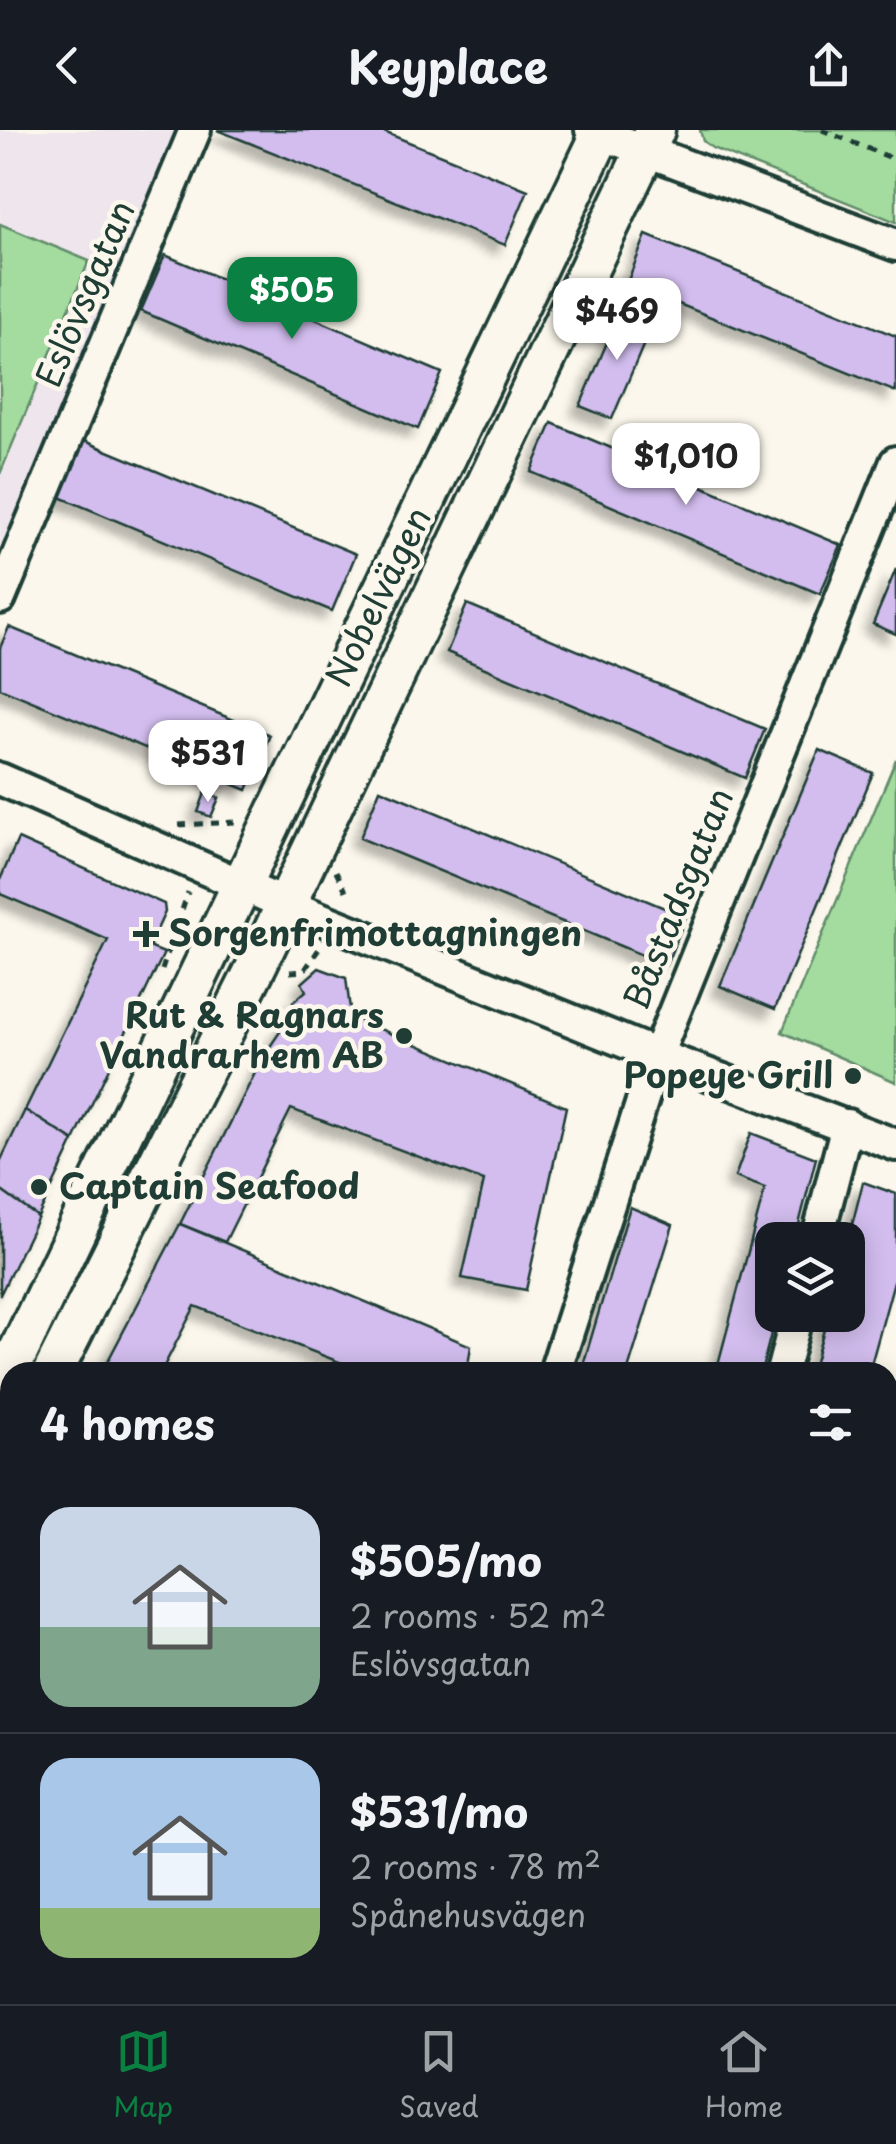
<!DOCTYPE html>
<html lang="en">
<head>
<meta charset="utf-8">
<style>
  body { margin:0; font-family:"Playpen Sans",sans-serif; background:#20242c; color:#f1f3f6; height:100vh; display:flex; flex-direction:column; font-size:38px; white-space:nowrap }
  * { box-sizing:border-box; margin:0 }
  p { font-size:32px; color:#9ea1a6 }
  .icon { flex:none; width:55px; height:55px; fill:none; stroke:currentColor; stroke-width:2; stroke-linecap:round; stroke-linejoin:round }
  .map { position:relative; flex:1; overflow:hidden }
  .drawer { position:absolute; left:0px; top:1232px; width:898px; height:642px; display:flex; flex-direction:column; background:#171b24; border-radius:30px 30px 0 0; box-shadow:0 5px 25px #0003 }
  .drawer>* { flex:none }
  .fabs { position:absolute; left:755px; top:1092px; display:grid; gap:20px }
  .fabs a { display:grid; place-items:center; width:110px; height:110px; border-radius:20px; background:#171b24; box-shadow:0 5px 25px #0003; font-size:50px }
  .price { position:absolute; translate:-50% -85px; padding:0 22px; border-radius:20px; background:#fff; color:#222; font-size:32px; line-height:65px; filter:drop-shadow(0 2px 5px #0008) }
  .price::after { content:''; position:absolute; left:50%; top:60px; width:30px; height:22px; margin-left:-15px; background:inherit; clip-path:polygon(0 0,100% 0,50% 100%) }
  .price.on { background:#0b8043; color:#fff }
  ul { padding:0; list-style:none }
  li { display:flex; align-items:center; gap:30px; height:250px; padding:0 40px }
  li+li { border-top:2px solid #363941 }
  li span { display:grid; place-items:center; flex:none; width:280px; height:200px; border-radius:30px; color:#555 }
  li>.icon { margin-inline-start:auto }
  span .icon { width:120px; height:120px; fill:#fffc; stroke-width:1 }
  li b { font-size:42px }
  h2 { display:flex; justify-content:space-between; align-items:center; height:120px; padding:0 40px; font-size:42px }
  header { display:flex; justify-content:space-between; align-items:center; height:130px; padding:0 40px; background:#171b24; font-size:45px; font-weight:700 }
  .dock { display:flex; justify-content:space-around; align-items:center; height:140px; border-top:2px solid #363941; background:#171b24; font-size:28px; color:#9ea1a6 }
  .dock a { display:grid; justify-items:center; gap:5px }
  .dock .on { color:#0b8043 }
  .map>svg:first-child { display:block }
</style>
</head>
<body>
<header><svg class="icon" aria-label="back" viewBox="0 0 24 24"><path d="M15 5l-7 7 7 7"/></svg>Keyplace<svg class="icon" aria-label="share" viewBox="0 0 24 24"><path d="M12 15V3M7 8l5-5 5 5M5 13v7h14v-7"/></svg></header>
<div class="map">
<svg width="896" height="1874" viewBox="0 0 896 1874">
  <defs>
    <filter id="shadow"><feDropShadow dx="-9" dy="9" stdDeviation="5" flood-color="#0004"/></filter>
  </defs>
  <rect width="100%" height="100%" fill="#fbf7ec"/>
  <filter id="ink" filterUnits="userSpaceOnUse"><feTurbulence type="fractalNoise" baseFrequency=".01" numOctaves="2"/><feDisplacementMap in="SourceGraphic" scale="20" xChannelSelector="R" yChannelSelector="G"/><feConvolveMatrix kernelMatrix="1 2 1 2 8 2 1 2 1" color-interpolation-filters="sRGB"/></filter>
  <g filter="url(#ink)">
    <!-- built -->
    <path fill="#efe6ed" d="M0,0H180L0,436Z"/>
    <!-- green -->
    <g fill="#a4dca0" stroke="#628c6a" stroke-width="2.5">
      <path d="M700,0H896V92L712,18L703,11Z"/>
      <path d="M0,94L89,131L0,344Z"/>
      <path d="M896,629V952L782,902Z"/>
      <path d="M677,1865H826L831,1874H666Z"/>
    </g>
    <!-- building -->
    <g fill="#d2bdee" stroke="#1f3d34" stroke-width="2.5" filter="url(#shadow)">
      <path d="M217,0H379L528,60L505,115Z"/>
      <path d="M646,105L896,206V262L627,153Z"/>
      <path d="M165,125L442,243L418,299L141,181Z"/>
      <path d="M622,177L654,190L612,289L580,276Z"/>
      <path d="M552,293L841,415L820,464L531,342Z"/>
      <path d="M84,311L356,424L332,481L60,367Z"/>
      <path d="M896,439V504L873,494Z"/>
      <path d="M467,474L765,599L745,648L447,522Z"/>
      <path d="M9,497L270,605L247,660L0,558V518Z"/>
      <path d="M819,620L873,643L775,879L720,856Z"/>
      <path d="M380,659L686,787L666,835L360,708Z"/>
      <path d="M205,663L219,668L211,687L198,682Z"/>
      <path d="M18,709L164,774L165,782L149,817L164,823L74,1011L25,980L108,810L0,764V750Z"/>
      <path d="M319,838L346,848L351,887L566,977L526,1160L462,1148L484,1051L291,979L225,1112L180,1094L263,927L296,878L293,872L306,861L302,853Z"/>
      <path d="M25,980L74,1011L38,1087L0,1060V1032Z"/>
      <path d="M751,1003L816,1028L795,1110H772L776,1185L761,1242H716L765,1058L735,1047Z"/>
      <path d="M863,1052L896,1064V1144L869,1242H812L828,1185H848V1111Z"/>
      <path d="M0,1060L38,1087L0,1165Z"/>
      <path d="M630,1077L673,1095L628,1240L634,1242H581Z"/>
      <path d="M180,1094L471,1216L467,1242H365L195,1176L161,1242H102Z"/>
      <path d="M896,1349V1429L888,1427V1392Z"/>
      <path d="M888,1481L896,1484L894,1538L888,1536Z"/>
      <path d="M10,1514V1584L0,1574V1523Z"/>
      <path d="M0,1683L10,1693V1712L0,1722Z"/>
      <path d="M10,1712V1771L0,1761V1722Z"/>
      <path d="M888,1818L896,1831V1874H870L864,1865H888Z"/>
      <path d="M103,1865H168L158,1874H112Z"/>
      <path d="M168,1865H179L188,1874H158Z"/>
      <path d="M403,1865H475L465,1874H393Z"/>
      <path d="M628,1865H664L655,1874H636Z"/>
    </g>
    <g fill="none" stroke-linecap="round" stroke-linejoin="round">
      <defs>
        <g id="minor">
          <path d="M591,0L896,115"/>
          <path d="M0,468L195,0"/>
          <path d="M0,649L285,774L657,925L896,1015"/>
          <path d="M817,1110L847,995"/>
          <path d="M555,1242L657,925L896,332"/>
          <path d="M782,1242L797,1185"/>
          <path d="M888,1574L896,1576"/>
          <path d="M0,1622L10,1632"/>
          <path d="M239,1865L248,1874"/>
          <path d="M588,1865L597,1874"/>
          <path d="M542,1874L552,1865"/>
        </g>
        <g id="major">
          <path d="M53,1242L258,833L655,0"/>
          <path d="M0,1260L603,0"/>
          <path d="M0,1347L10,1327"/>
        </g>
      </defs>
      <!-- minor casing -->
      <use href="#minor" stroke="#1f3d34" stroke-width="38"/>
      <!-- major casing -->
      <use href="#major" stroke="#1f3d34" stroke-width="45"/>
      <!-- path -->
      <g stroke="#1f3d34" stroke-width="5" stroke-dasharray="8 8" stroke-linecap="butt">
        <path d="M822,0L896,30"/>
        <path d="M179,695L237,692"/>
        <path d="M336,741L346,761"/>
        <path d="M162,840L188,762"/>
        <path d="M290,842L304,841L321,816"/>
        <path d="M0,1430L10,1408"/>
        <path d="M888,1795L896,1808"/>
      </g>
      <!-- minor -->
      <use href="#minor" stroke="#fbf7ec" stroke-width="30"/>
      <!-- major -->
      <use href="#major" stroke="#fbf7ec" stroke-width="38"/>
    </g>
  </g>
  <!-- markers -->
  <g fill="#1f3d34" stroke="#fbf7ec" stroke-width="4">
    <path d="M141 789h10v10h10v10h-10v10h-10v-10h-10v-10h10z"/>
    <circle cx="404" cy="906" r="10"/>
    <circle cx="853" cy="946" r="10"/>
    <circle cx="39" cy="1057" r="10"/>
  </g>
  <g text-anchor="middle" stroke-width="9" stroke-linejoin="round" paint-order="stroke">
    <!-- street labels -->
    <g font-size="35" fill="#1f3d34" stroke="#fbf7ec">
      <text transform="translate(86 164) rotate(-67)" y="12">Eslövsgatan</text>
      <text transform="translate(379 467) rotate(-64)" y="12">Nobelvägen</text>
      <text transform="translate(679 769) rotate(-68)" y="12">Båstadsgatan</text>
    </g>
    <!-- poi labels -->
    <g font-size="35" font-weight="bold" fill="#1f3d34" stroke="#fbf7ec" text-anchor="start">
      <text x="168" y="816">Sorgenfrimottagningen</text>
      <text x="384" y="898" text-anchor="end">Rut &amp; Ragnars<tspan x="384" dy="40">Vandrarhem AB</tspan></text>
      <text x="833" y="958" text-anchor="end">Popeye Grill</text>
      <text x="59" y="1069">Captain Seafood</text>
    </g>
  </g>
</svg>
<div class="fabs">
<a><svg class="icon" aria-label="layers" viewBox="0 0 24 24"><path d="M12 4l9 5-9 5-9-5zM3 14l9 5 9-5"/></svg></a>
</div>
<b class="price on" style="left:292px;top:212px">$505</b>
<b class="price" style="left:617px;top:233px">$469</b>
<b class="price" style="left:686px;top:378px">$1,010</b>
<b class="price" style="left:208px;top:675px">$531</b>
<section class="drawer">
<h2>4 homes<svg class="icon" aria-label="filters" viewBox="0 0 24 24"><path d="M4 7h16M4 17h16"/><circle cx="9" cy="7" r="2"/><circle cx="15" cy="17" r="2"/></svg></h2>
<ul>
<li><span style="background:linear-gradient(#c9d6e8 60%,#7fa58c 0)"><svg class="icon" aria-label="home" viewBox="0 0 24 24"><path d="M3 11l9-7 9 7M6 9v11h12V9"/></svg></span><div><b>$505/mo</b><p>2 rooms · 52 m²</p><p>Eslövsgatan</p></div></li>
<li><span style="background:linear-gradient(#a9c7e8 75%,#8fb573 0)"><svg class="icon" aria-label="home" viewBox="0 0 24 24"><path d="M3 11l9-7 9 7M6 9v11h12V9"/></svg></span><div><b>$531/mo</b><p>2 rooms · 78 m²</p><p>Spånehusvägen</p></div></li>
</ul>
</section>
</div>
<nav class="dock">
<a class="on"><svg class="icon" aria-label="map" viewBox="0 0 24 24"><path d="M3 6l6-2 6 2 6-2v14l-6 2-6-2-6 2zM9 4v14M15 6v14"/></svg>Map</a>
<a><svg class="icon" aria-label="saved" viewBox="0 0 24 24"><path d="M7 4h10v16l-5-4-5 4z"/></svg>Saved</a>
<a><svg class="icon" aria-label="home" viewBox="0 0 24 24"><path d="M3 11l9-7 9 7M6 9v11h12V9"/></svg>Home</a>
</nav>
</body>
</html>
